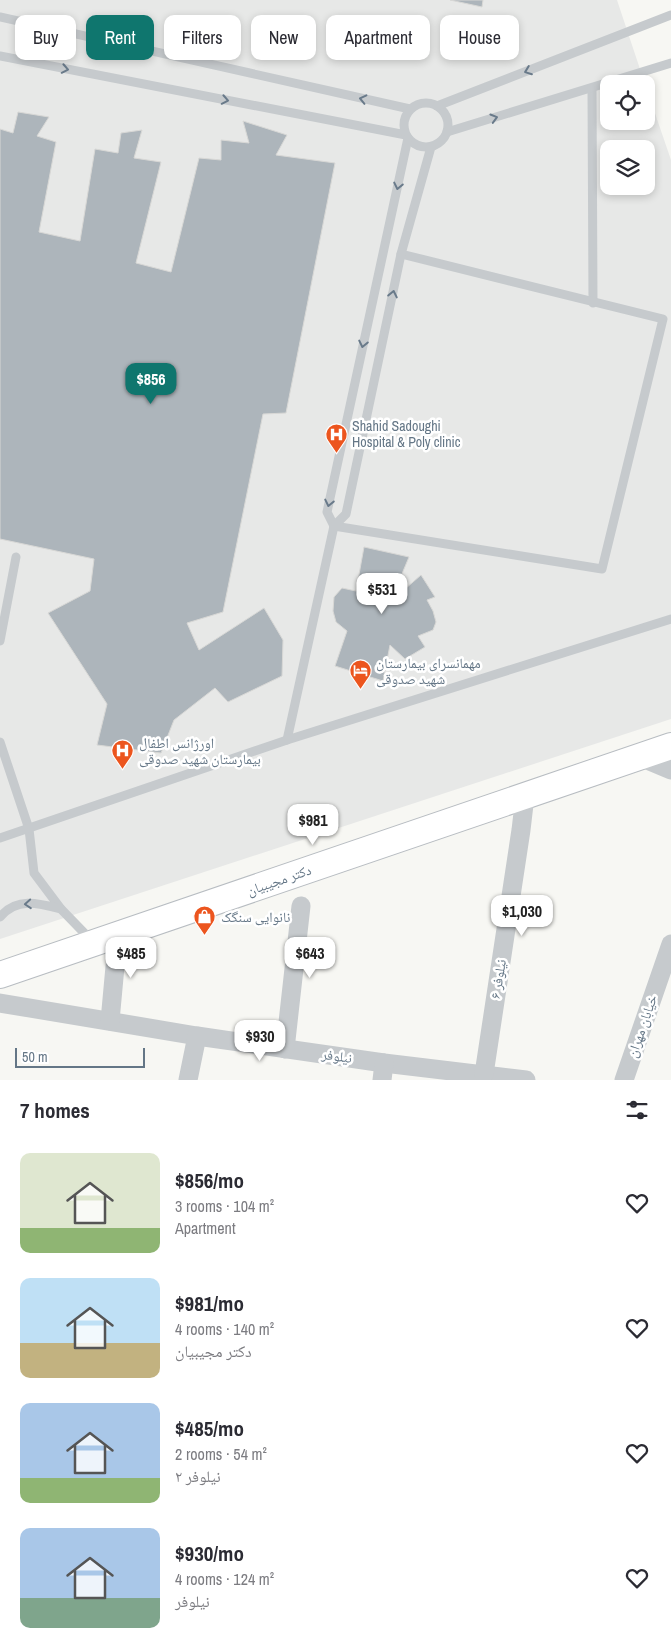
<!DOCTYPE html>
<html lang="en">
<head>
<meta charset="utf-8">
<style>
  body { margin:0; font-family:"Archivo Narrow","Noto Naskh Arabic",sans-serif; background:#f2f2f3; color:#2b2b33; height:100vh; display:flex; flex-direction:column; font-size:19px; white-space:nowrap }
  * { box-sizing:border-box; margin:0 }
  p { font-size:16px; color:#7c7c81 }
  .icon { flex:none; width:28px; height:28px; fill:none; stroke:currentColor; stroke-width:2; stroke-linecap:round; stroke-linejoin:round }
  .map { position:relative; height:1080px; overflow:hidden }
  .drawer { display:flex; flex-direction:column; background:#fff; flex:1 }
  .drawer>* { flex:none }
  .top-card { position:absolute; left:15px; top:15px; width:641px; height:45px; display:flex; gap:10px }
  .tools { position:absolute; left:600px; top:75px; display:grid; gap:10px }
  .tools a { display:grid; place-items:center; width:55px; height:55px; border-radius:10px; background:#fff; box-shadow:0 2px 8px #0003; font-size:25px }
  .scale { position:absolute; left:15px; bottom:12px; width:130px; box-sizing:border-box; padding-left:5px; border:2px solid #647686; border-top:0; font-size:14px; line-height:18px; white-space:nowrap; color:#647686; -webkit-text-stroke:4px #fff; paint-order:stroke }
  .price { position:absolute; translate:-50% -42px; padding:0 11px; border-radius:10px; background:#fff; color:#222; font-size:16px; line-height:32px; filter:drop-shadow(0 1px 2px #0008) }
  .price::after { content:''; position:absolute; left:50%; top:30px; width:15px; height:11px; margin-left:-8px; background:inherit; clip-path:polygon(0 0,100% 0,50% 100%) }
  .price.on { background:#0f766e; color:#fff }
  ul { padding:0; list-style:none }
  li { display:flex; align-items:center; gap:15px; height:125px; padding:0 20px }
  li span { display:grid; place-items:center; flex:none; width:140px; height:100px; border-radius:10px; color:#555 }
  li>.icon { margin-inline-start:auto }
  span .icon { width:60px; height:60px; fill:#fffc; stroke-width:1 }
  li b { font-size:21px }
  h2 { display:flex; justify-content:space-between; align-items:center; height:60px; padding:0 20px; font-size:21px }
  .pill { padding:0 18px; border-radius:10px; background:#fff; box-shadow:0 2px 8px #0003; font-size:18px; line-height:45px }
  .pill.on { background:#0f766e; color:#fff }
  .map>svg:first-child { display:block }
</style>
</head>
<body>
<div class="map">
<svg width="671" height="1080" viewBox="0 0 671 1080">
  <rect width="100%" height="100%" fill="#f7f7f3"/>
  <!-- built -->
  <path fill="#e7e8e7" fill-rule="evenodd" d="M0,0H617L645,84H609V121H646V87L671,160V719L0,939ZM609,149H646V186H609Z"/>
  <!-- building -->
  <g fill="#adb5bb" stroke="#d8d8d6">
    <path d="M450,0H483L482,7Z"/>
    <path d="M18,112L49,117L37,136L56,142L39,232L80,241L95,149L118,153L121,133L142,130L134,158L161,162L136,263L171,272L199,158L221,160V140L249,143L243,121L287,135L276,155L335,163L286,413L263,414L223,612L187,623L199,650L264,608L283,640L282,676L228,702L215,688L174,720L161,753L97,745L107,704L48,613L90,591L94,559L0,539V129L13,133Z"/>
    <path d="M364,547L409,557L399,581L405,589L421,575L435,597L427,600L433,611L436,622L433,630L418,636L425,647L405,659L390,645L383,681L335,666L347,631L336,622L333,611L334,597L342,588L356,591Z"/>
  </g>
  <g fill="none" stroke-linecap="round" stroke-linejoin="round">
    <defs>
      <path id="secondary" d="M0,975L671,746"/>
    </defs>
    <!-- secondary casing -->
    <use href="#secondary" stroke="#b8bdc2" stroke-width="28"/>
    <!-- lane -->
    <g stroke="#c6cacd" stroke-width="9">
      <path d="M0,17L410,109"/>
      <path d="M0,56L406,135"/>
      <path d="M592,89L593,303"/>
      <circle cx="426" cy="125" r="22"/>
      <path d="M437,106L671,15"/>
      <path d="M447,132L671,63"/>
      <path d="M334,526L602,569L663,319L401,254"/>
      <path d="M334,526L327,512L408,138"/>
      <path d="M0,641L16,557"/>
      <path d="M287,740L334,526L346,514L401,254L431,147"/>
      <path d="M0,742L29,829L34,873L61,909L92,941"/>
      <path d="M0,838L287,740L671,619"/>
      <path d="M0,917C17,897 38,903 61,909"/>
    </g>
    <!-- street -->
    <g stroke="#c6cacd" stroke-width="19">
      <path d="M640,757L671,770"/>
      <path d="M0,1003L197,1036L384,1063L526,1080"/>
      <path d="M110,1021L118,934"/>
      <path d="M285,1049L301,906"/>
      <path d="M484,1074L521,830L525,796"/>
      <path d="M188,1080L197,1036"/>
      <path d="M382,1080L384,1063"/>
      <path d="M624,1080L671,944"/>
    </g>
    <!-- secondary -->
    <use href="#secondary" stroke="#fff" stroke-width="26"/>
  </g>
  <!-- one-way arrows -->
  <defs><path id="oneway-chevron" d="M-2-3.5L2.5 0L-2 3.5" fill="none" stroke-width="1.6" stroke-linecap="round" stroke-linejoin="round" transform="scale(1.25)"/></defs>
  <g stroke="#697a8a">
    <use href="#oneway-chevron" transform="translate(65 69) rotate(11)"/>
    <use href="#oneway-chevron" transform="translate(528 71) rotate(159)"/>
    <use href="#oneway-chevron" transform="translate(363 99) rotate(-167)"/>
    <use href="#oneway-chevron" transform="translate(225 100) rotate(11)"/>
    <use href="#oneway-chevron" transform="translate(494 118) rotate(-16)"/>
    <use href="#oneway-chevron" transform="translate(398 186) rotate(102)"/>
    <use href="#oneway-chevron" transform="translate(393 294) rotate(-78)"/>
    <use href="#oneway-chevron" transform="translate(363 344) rotate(102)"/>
    <use href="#oneway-chevron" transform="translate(329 503) rotate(102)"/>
    <use href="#oneway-chevron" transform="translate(28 904) rotate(176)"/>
  </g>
  <!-- icons -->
  <defs>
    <symbol id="hospital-pin" viewBox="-11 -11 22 30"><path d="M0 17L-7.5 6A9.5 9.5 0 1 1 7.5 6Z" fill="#ec551e" stroke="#fff"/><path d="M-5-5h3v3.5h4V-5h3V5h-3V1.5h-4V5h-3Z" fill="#fff"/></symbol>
    <symbol id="hotel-pin" viewBox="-11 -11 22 30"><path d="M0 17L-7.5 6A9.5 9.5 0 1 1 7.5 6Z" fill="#ec551e" stroke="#fff"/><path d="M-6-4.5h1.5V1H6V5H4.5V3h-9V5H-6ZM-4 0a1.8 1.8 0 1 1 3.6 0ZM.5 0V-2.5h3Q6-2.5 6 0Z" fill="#fff"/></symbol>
    <symbol id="shop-pin" viewBox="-11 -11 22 30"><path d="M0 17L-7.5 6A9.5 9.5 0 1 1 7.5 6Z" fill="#ec551e" stroke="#fff"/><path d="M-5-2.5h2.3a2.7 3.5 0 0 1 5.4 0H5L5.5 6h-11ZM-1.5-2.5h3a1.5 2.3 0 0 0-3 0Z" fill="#fff"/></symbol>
  </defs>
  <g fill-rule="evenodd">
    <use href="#hospital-pin" x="324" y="422" width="25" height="34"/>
    <use href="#hotel-pin" x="348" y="658" width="25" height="34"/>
    <use href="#hospital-pin" x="110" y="738" width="25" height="34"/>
    <use href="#shop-pin" x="192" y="904" width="25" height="34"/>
  </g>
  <g text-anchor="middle" stroke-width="5" stroke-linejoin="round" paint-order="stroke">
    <!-- poi labels -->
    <g font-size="14" fill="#647686" stroke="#fff" text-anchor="start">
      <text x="352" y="431">Shahid Sadoughi<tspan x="352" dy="16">Hospital &amp; Poly clinic</tspan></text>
      <text x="376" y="668">مهمانسرای بیمارستان<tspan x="376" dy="16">شهید صدوقی</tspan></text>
      <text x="139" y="748">اورژانس اطفال<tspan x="139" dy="16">بیمارستان شهید صدوقی</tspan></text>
      <text x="221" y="922">نانوایی سنگک</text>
    </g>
    <!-- street labels -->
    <g font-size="14" fill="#647686" stroke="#fff">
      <text transform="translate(279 880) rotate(-19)" y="5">دکتر مجیبیان</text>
      <text transform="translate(498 979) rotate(-81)" y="5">نیلوفر ۶</text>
      <text transform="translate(642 1026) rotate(-71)" y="5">خیابان مهران</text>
      <text transform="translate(337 1056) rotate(8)" y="5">نیلوفر</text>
    </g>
  </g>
</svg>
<div class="tools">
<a><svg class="icon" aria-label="locate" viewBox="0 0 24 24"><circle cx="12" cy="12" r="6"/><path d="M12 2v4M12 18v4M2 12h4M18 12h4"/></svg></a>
<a><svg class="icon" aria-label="layers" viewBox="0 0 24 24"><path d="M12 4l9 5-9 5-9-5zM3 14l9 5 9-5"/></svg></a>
</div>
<div class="scale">50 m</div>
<b class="price on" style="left:151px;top:405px">$856</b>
<b class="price" style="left:382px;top:615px">$531</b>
<b class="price" style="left:313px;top:846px">$981</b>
<b class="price" style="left:522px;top:937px">$1,030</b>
<b class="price" style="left:131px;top:979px">$485</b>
<b class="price" style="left:310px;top:979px">$643</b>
<b class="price" style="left:260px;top:1062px">$930</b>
<div class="top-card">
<a class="pill">Buy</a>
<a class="pill on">Rent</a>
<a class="pill">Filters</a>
<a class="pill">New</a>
<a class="pill">Apartment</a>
<a class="pill">House</a>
</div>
</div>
<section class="drawer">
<h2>7 homes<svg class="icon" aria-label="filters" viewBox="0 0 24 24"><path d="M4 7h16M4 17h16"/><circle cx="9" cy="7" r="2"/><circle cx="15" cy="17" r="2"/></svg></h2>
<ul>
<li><span style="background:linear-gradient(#dfe7d0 75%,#8fb573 0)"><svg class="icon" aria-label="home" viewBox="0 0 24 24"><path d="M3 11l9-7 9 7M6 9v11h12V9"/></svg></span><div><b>$856/mo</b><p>3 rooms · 104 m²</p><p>Apartment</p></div><svg class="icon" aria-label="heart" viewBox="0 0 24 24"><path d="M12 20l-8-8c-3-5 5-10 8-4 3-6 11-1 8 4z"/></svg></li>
<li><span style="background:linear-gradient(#bfe0f5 65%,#c2b280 0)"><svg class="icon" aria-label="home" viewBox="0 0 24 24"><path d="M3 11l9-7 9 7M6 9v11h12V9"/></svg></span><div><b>$981/mo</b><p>4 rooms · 140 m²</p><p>دکتر مجیبیان</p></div><svg class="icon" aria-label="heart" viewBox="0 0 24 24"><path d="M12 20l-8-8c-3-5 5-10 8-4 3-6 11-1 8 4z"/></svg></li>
<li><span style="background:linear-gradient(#a9c7e8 75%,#8fb573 0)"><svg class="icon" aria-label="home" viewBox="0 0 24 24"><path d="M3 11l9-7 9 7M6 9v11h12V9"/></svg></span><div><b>$485/mo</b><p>2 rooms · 54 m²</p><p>نیلوفر ۲</p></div><svg class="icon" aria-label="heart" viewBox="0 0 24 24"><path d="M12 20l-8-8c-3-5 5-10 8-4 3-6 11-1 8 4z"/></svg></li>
<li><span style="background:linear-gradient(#a9c7e8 70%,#7fa58c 0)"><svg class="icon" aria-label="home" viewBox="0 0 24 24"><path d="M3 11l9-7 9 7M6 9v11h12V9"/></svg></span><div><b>$930/mo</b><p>4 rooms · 124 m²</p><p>نیلوفر</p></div><svg class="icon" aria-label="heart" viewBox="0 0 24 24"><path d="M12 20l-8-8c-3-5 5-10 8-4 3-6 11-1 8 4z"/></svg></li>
</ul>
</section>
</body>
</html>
